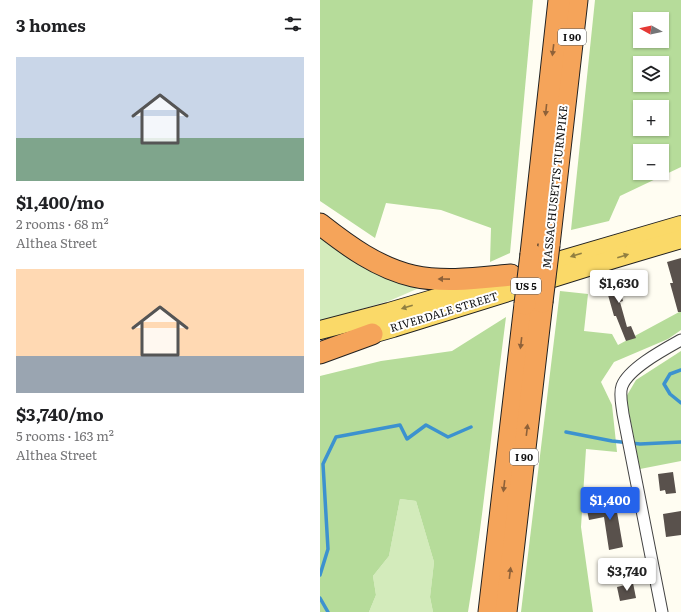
<!DOCTYPE html>
<html lang="en">
<head>
<meta charset="utf-8">
<style>
  body { margin:0; font-family:Literata,serif; background:#f2f2f2; color:#202124; height:100vh; display:flex; flex-direction:column; font-size:15px; white-space:nowrap }
  * { box-sizing:border-box; margin:0 }
  p { font-size:13px; color:#757577 }
  .icon { flex:none; width:22px; height:22px; fill:none; stroke:currentColor; stroke-width:2; stroke-linecap:round; stroke-linejoin:round }
  .map { position:relative; flex:1; overflow:hidden }
  .details { display:flex; flex-direction:column; background:#fff; width:320px }
  .details>* { flex:none }
  .needle { width:26px; rotate:278deg }
  .controls { position:absolute; left:313px; top:12px; display:grid; gap:8px }
  .controls a { display:grid; place-items:center; width:36px; height:36px; border-radius:0px; background:#fff; box-shadow:0 1px 3px #0004; font-size:20px }
  .price { position:absolute; translate:-50% -34px; padding:0 9px; border-radius:4px; background:#fff; color:#222; font-size:13px; line-height:26px; filter:drop-shadow(0 1px 2px #0008) }
  .price::after { content:''; position:absolute; left:50%; top:24px; width:12px; height:9px; margin-left:-6px; background:inherit; clip-path:polygon(0 0,100% 0,50% 100%) }
  .price.selected { background:#2563eb; color:#fff }
  ul { padding:0; list-style:none }
  li { display:grid; align-content:center; gap:8px; height:212px; padding:0 16px }
  li span { display:grid; place-items:center; height:124px; border-radius:0px; color:#555 }
  li>.icon { margin-inline-start:auto }
  span .icon { width:72px; height:72px; fill:#fffc; stroke-width:1 }
  li b { font-size:17px }
  h2 { display:flex; justify-content:space-between; align-items:center; height:48px; padding:0 16px; font-size:17px }
  main { display:flex; flex:1; min-height:0 }
  .map>svg:first-child { display:block }
</style>
</head>
<body>
<main>
<section class="details">
<h2>3 homes<svg class="icon" aria-label="filters" viewBox="0 0 24 24"><path d="M4 7h16M4 17h16"/><circle cx="9" cy="7" r="2"/><circle cx="15" cy="17" r="2"/></svg></h2>
<ul>
<li><span style="background:linear-gradient(#c9d6e8 65%,#7fa58c 0)"><svg class="icon" aria-label="home" viewBox="0 0 24 24"><path d="M3 11l9-7 9 7M6 9v11h12V9"/></svg></span><div><b>$1,400/mo</b><p>2 rooms · 68 m²</p><p>Althea Street</p></div></li>
<li><span style="background:linear-gradient(#ffd9b3 70%,#9aa5b1 0)"><svg class="icon" aria-label="home" viewBox="0 0 24 24"><path d="M3 11l9-7 9 7M6 9v11h12V9"/></svg></span><div><b>$3,740/mo</b><p>5 rooms · 163 m²</p><p>Althea Street</p></div></li>
</ul>
</section>
<div class="map">
<svg width="361" height="612" viewBox="0 0 361 612">
  <rect width="100%" height="100%" fill="#fffdf2"/>
  <!-- green -->
  <g fill="#d3ebbb">
    <path d="M0,232L106,285L69,301L0,321Z"/>
    <path d="M80,499L96,501L114,562L110,597L113,612H49L56,595L53,576L69,556Z"/>
  </g>
  <!-- forest -->
  <g fill="#b6dc9a" fill-rule="evenodd">
    <path d="M0,0H213L190,253L170,262L171,228L121,210L66,203L55,238L0,201Z"/>
    <path d="M275,0H361V167L300,196L289,221L251,230ZM320,19H342V41H320ZM320,63H342V85H320ZM320,107H342V129H320ZM320,151H342V173H320Z"/>
    <path d="M240,291L268,294L264,331L292,334L298,345L361,311V330L348,339L294,362L281,382L292,405L297,452L266,449L261,527L273,612H201Z"/>
    <path d="M186,317C173,415 164,514 148,612H113L110,597L114,562L96,501L80,499L69,556L53,576L56,595L49,612H0V376L61,361L132,351Z"/>
    <path d="M361,351V461L320,469L306,397L316,380Z"/>
  </g>
  <g fill="none" stroke-linecap="round" stroke-linejoin="round">
    <!-- stream -->
    <g stroke="#3c92cf" stroke-width="3.5">
      <path d="M361,370L350,374L344,384L350,394L361,403"/>
      <path d="M246,432L292,441L320,444L361,442"/>
      <path d="M0,575L8,549L3,464L16,437L80,425L87,439L106,425L128,437L151,427"/>
      <path d="M0,598L8,612"/>
    </g>
  </g>
  <!-- building -->
  <g fill="#59514c">
    <path d="M361,258V312H358L350,283H353L347,262Z"/>
    <path d="M303,276L307,292L301,294L303,301L300,302L307,327L311,326L316,338L306,341L296,316H294L284,281Z"/>
    <path d="M353,472L356,493L346,494L345,490L340,491L338,474Z"/>
    <path d="M295,498H300L303,511L297,512L303,547L289,550L284,517L269,520L267,510L281,508L280,502Z"/>
    <path d="M361,511V535L346,537L343,514Z"/>
    <path d="M313,583L316,598L300,601L297,587Z"/>
  </g>
  <g fill="none" stroke-linecap="round" stroke-linejoin="round">
    <defs>
      <path id="minor" d="M342,612L303,414C302,405 299,394 302,386C309,368 345,349 361,340"/>
      <g id="primary">
        <path d="M214,268L361,225"/>
        <path d="M0,330L69,312L167,283"/>
        <path d="M38,338L73,328L294,259L361,239"/>
      </g>
      <g id="motorway">
        <path d="M0,224C28,246 58,268 93,276C125,283 159,278 191,275"/>
        <path d="M229,245L257,0"/>
        <path d="M211,254L239,0"/>
        <path d="M0,353L52,334"/>
        <path d="M169,612L205,304"/>
        <path d="M186,612L222,302"/>
      </g>
    </defs>
    <!-- minor casing -->
    <use href="#minor" stroke="#434343" stroke-width="13"/>
    <!-- primary casing -->
    <use href="#primary" stroke="#212121" stroke-width="20"/>
    <!-- motorway casing -->
    <use href="#motorway" stroke="#212121" stroke-width="23"/>
    <!-- minor -->
    <use href="#minor" stroke="#fff" stroke-width="11"/>
    <!-- primary -->
    <use href="#primary" stroke="#fad968" stroke-width="18"/>
    <!-- motorway -->
    <use href="#motorway" stroke="#f5a45a" stroke-width="21"/>
    <defs>
      <g id="motorway-bridge">
        <path d="M222,302L229,245"/>
        <path d="M205,304L211,254"/>
      </g>
    </defs>
    <!-- motorway-bridge casing -->
    <use href="#motorway-bridge" stroke="#212121" stroke-width="23" stroke-linecap="butt"/>
    <!-- motorway-bridge -->
    <use href="#motorway-bridge" stroke="#f5a45a" stroke-width="21"/>
  </g>
  <!-- one-way arrows -->
  <defs><path id="oneway-solid" d="M-6-.8H1V-3.2L6.5 0L1 3.2V.8H-6Z"/></defs>
  <g fill="#8e6139">
    <use href="#oneway-solid" transform="translate(233 50) rotate(97)"/>
    <use href="#oneway-solid" transform="translate(226 110) rotate(96)"/>
    <use href="#oneway-solid" transform="translate(124 279) rotate(-179)"/>
    <use href="#oneway-solid" transform="translate(201 343) rotate(97)"/>
    <use href="#oneway-solid" transform="translate(207 430) rotate(-83)"/>
    <use href="#oneway-solid" transform="translate(184 486) rotate(97)"/>
    <use href="#oneway-solid" transform="translate(190 573) rotate(-83)"/>
  </g>
  <g fill="#917f40">
    <use href="#oneway-solid" transform="translate(256 255) rotate(163)"/>
    <use href="#oneway-solid" transform="translate(303 256) rotate(-17)"/>
    <use href="#oneway-solid" transform="translate(87 307) rotate(163)"/>
  </g>
  <g text-anchor="middle" stroke-width="4" stroke-linejoin="round" paint-order="stroke">
    <!-- shield labels -->
    <g fill="#fff" stroke="#585858" stroke-width="1">
      <rect x="238" y="29" width="28" height="16" rx="3"/>
      <rect x="191" y="278" width="30" height="16" rx="3"/>
      <rect x="190" y="449" width="28" height="16" rx="3"/>
    </g>
    <g font-size="10" font-weight="bold" fill="#101010">
      <text x="252" y="41">I 90</text>
      <text x="206" y="290">US 5</text>
      <text x="204" y="461">I 90</text>
    </g>
    <!-- street labels -->
    <g font-size="11" fill="#101010" stroke="#fff">
      <text transform="translate(235 187) rotate(-84)" y="4">MASSACHUSETTS TURNPIKE</text>
      <text transform="translate(124 312) rotate(-17)" y="4">RIVERDALE STREET</text>
    </g>
  </g>
</svg>
<div class="controls">
<a><svg class="needle" viewBox="-14 -14 28 28"><path d="M0-13l5 13h-10z" fill="#e53935"/><path d="M0 13l5-13h-10z" fill="#757577"/></svg></a>
<a><svg class="icon" aria-label="layers" viewBox="0 0 24 24"><path d="M12 4l9 5-9 5-9-5zM3 14l9 5 9-5"/></svg></a>
<a>+</a>
<a>−</a>
</div>
<b class="price" style="left:299px;top:304px">$1,630</b>
<b class="price selected" style="left:290px;top:521px">$1,400</b>
<b class="price" style="left:307px;top:592px">$3,740</b>
</div>
</main>
</body>
</html>
